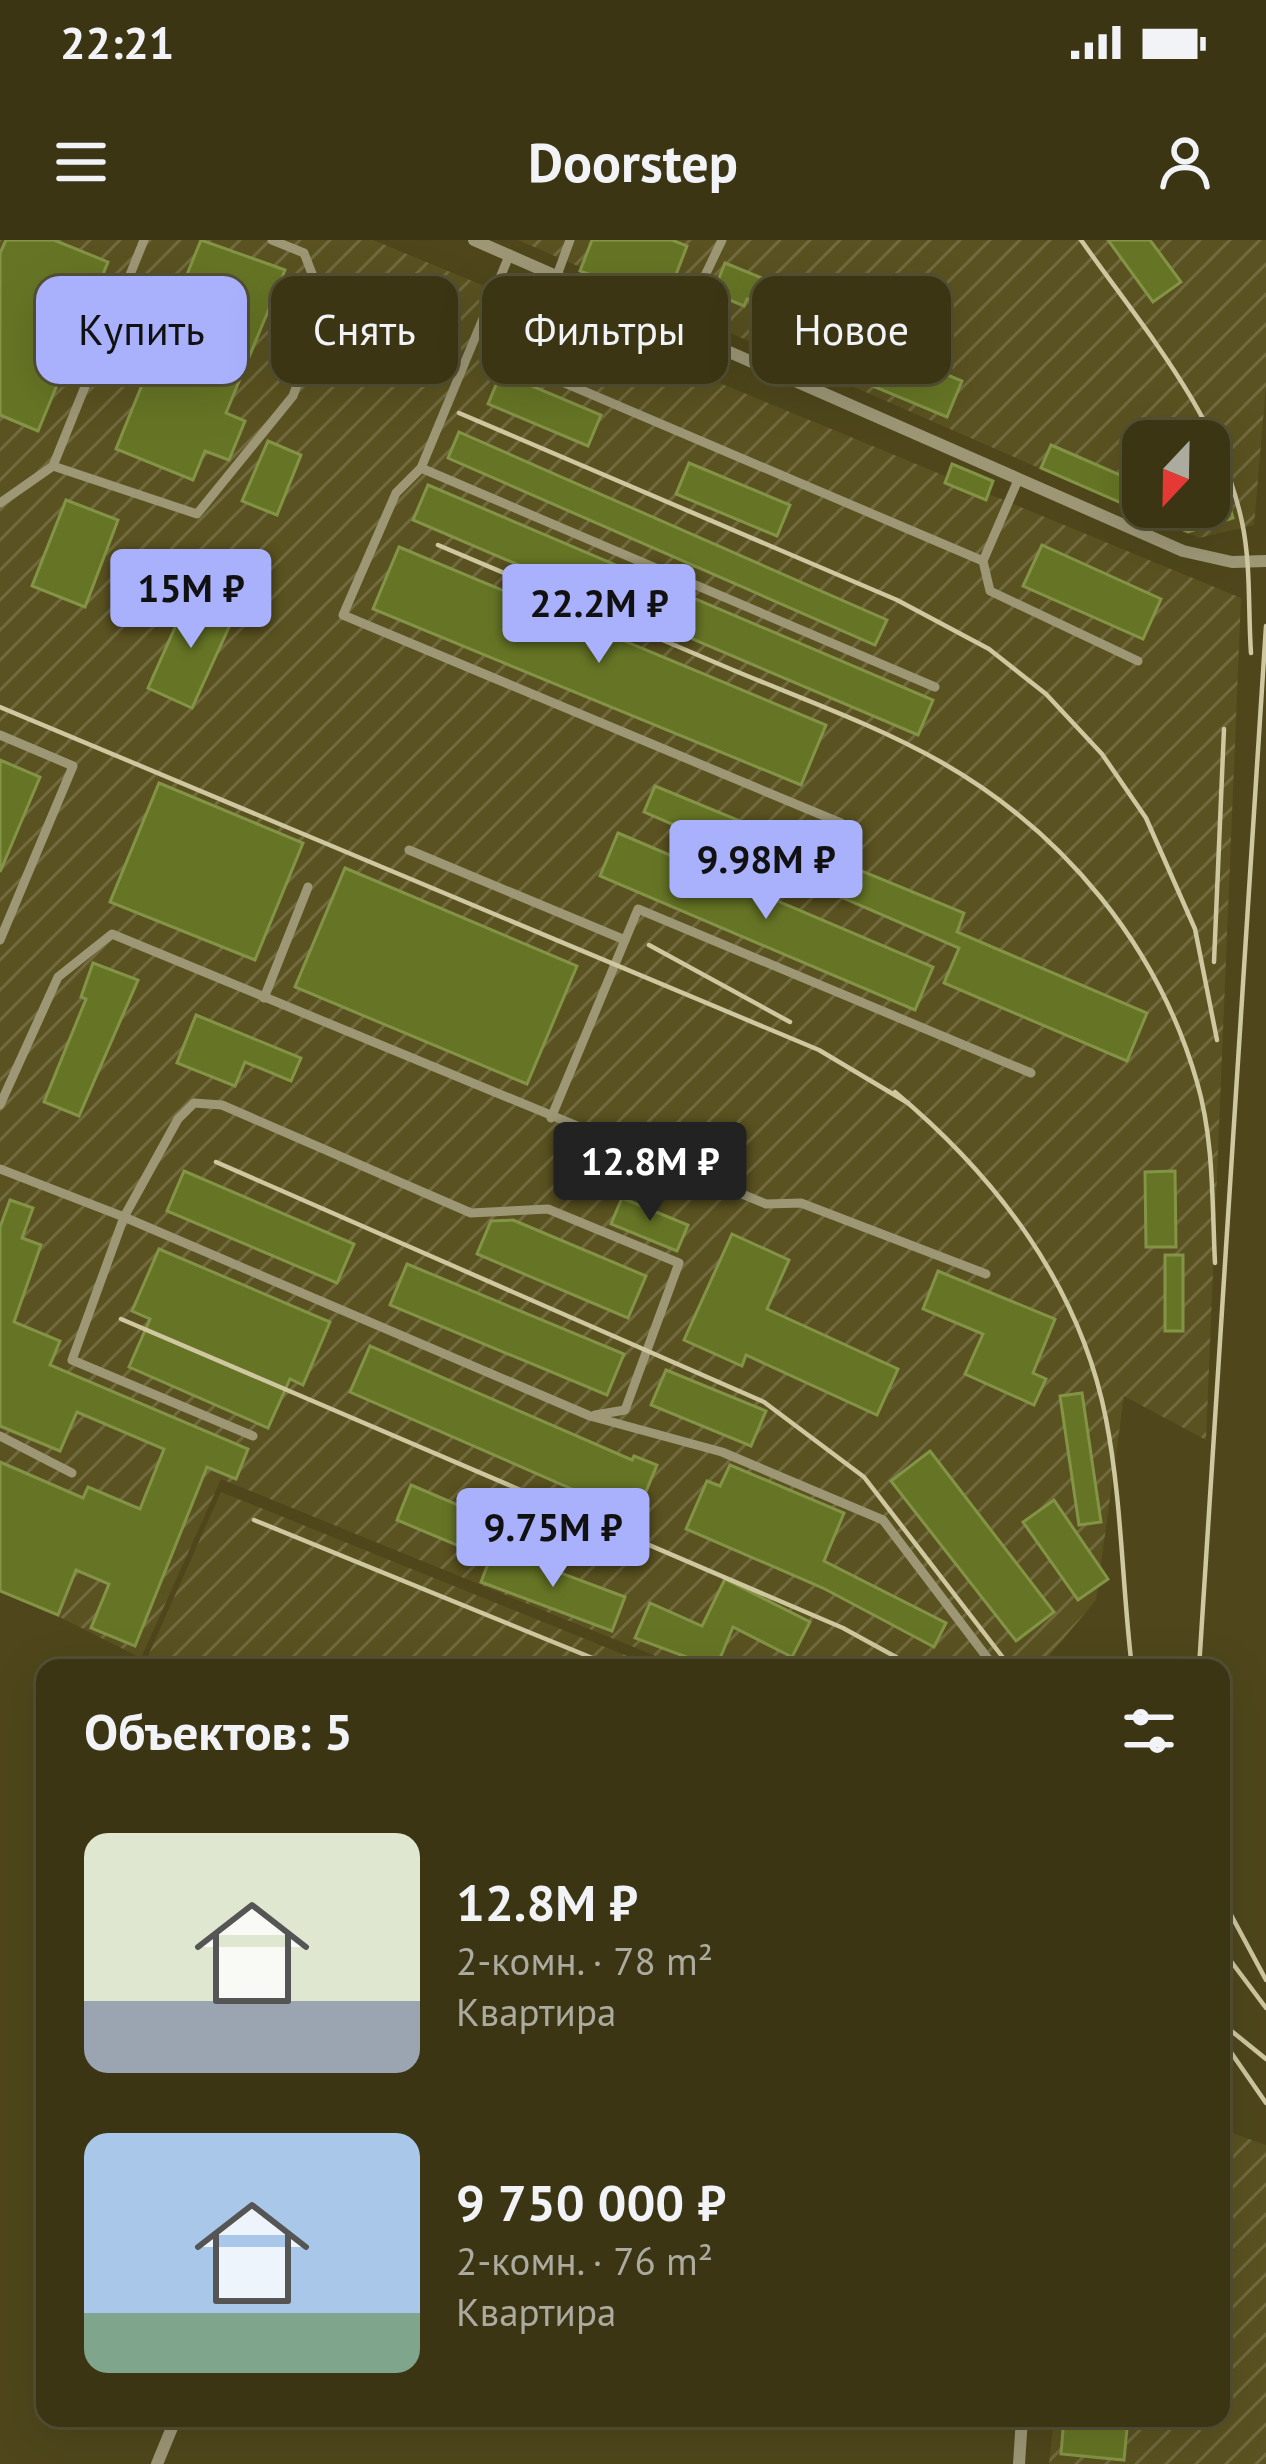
<!DOCTYPE html>
<html lang="ru">
<head>
<meta charset="utf-8">
<style>
  body { margin:0; font-family:"PT Sans",sans-serif; background:#464022; color:#f1f3f6; height:100vh; display:flex; flex-direction:column; font-size:45px; white-space:nowrap }
  * { box-sizing:border-box; margin:0 }
  p { font-size:39px; color:#acaba0 }
  .icon { flex:none; width:66px; height:66px; fill:none; stroke:currentColor; stroke-width:2; stroke-linecap:round; stroke-linejoin:round }
  .map { position:relative; flex:1; overflow:hidden }
  .side { position:absolute; left:36px; top:1419px; width:1194px; height:768px; display:flex; flex-direction:column; background:#3b3514; border-radius:24px; box-shadow:0 12px 48px #0002,0 0 0 3px #545034 }
  .side>* { flex:none }
  .hud { position:absolute; left:36px; top:36px; width:1194px; height:108px; display:flex; gap:24px }
  .needle { width:78px; rotate:202deg }
  .tools { position:absolute; left:1122px; top:180px; display:grid; gap:24px }
  .tools a { display:grid; place-items:center; width:108px; height:108px; border-radius:24px; background:#3b3514; box-shadow:0 12px 48px #0002,0 0 0 3px #545034; font-size:60px }
  .price { position:absolute; translate:-50% -102px; padding:0 27px; border-radius:12px; background:#a9b0fc; color:#111; font-size:39px; line-height:78px; filter:drop-shadow(0 3px 6px #0008) }
  .price::after { content:''; position:absolute; left:50%; top:72px; width:36px; height:27px; margin-left:-18px; background:inherit; clip-path:polygon(0 0,100% 0,50% 100%) }
  .price.current { background:#222; color:#fff }
  ul { padding:0; list-style:none }
  li { display:flex; align-items:center; gap:36px; height:300px; padding:0 48px }
  li span { display:grid; place-items:center; flex:none; width:336px; height:240px; border-radius:24px; color:#555 }
  li>.icon { margin-inline-start:auto }
  span .icon { width:144px; height:144px; fill:#fffc; stroke-width:1 }
  li b { font-size:51px }
  h2 { display:flex; justify-content:space-between; align-items:center; height:144px; padding:0 48px; font-size:51px }
  .chip { padding:0 42px; border-radius:24px; background:#3b3514; box-shadow:0 12px 48px #0002,0 0 0 3px #545034; font-size:42px; line-height:108px }
  .chip.current { background:#a9b0fc; color:#111 }
  .status { display:flex; justify-content:space-between; align-items:center; height:84px; padding:0 60px; background:#3b3514; direction:ltr }
  .status svg { height:33px; fill:currentColor }
  header { display:flex; justify-content:space-between; align-items:center; height:156px; padding:0 48px; background:#3b3514; font-size:54px; font-weight:600 }
  .map>svg:first-child { display:block }
</style>
</head>
<body>
<div class="status"><b>22:21</b><svg viewBox="0 0 49 12"><path d="M0 12V9h3v3zM5 12V6h3v6zM10 12V3h3v9zM15 12V0h3v12zM26 1h20v11H26zM47 4h2v5h-2z"/></svg></div>
<header><svg class="icon" aria-label="menu" viewBox="0 0 24 24"><path d="M4 6h16M4 12h16M4 18h16"/></svg>Doorstep<svg class="icon" aria-label="person" viewBox="0 0 24 24"><circle cx="12" cy="8" r="4"/><path d="M4 21q1-7 8-7t8 7"/></svg></header>
<div class="map">
<svg width="1266" height="2224" viewBox="0 0 1266 2224">
  <defs>
    <pattern id="industrial-furrows" width="10" height="10" patternUnits="userSpaceOnUse" patternTransform="scale(3)"><rect width="10" height="10" fill="#5a5220"/><path d="M-1 1l2-2M0 10L10 0M9 11l2-2" fill="none" stroke="#726b3f"/></pattern>
  </defs>
  <rect width="100%" height="100%" fill="#4f471b"/>
  <!-- industrial -->
  <g fill="url(#industrial-furrows)" fill-rule="evenodd">
    <path d="M0,0H373L1241,358L1206,1200L1124,1156L1096,1360L1039,1428H685L221,1239L141,1418L0,1347Z"/>
    <path d="M518,0H1266V145L1254,285L1199,298ZM1143,201H1209V267H1143Z"/>
    <path d="M221,1252L657,1428H176L148,1416Z"/>
    <path d="M1221,1889L1266,1905V2224H1049L1054,2178H1221Z"/>
  </g>
  <!-- building -->
  <g fill="#667525" stroke="#849446" stroke-width="3">
    <path d="M6,0H54L108,22L38,191L0,175V13Z"/>
    <path d="M201,0L285,30L226,173L245,181L229,220L205,211L193,240L116,209Z"/>
    <path d="M592,0H672L687,6L665,63L580,31Z"/>
    <path d="M1108,0H1150L1181,42L1153,62Z"/>
    <path d="M725,23L774,43L776,36L794,43L783,72L747,59L744,66L713,53Z"/>
    <path d="M891,111L962,141L947,177L875,147Z"/>
    <path d="M501,133L601,175L588,206L488,164Z"/>
    <path d="M459,192L887,380L875,405L448,218Z"/>
    <path d="M268,201L301,215L277,275L242,261Z"/>
    <path d="M1051,205L1143,245V267H1209V259L1226,254L1233,278L1188,292L1041,228Z"/>
    <path d="M689,223L790,265L777,296L676,254Z"/>
    <path d="M952,224L993,241L986,260L945,243Z"/>
    <path d="M428,245L933,460L918,495L413,280Z"/>
    <path d="M66,260L118,280L85,367L32,346Z"/>
    <path d="M1042,305L1161,359L1143,399L1023,346Z"/>
    <path d="M399,307L826,485L801,545L373,369Z"/>
    <path d="M190,354L235,374L192,468L148,448Z"/>
    <path d="M0,520L40,537L0,632Z"/>
    <path d="M159,543L303,603L255,720L110,662Z"/>
    <path d="M655,546L964,673L957,692L1147,773L1127,821L944,743L959,708L644,572Z"/>
    <path d="M618,593L933,727L915,770L600,636Z"/>
    <path d="M345,628L577,726L527,844L295,747Z"/>
    <path d="M93,723L138,740L79,876L44,862L86,759L81,757Z"/>
    <path d="M196,775L301,818L291,841L245,822L235,846L177,823Z"/>
    <path d="M184,931L354,1004L337,1043L167,971Z"/>
    <path d="M1175,931L1176,1007H1146L1145,932Z"/>
    <path d="M622,958L688,985L677,1011L611,984Z"/>
    <path d="M10,960L33,968L22,998L41,1005L14,1082L60,1101L50,1125L248,1209L236,1239L207,1227L135,1406L91,1388L109,1344L76,1330L58,1375L0,1351V1222L83,1258L88,1247L140,1269L164,1209L77,1172L60,1211L0,1186V987Z"/>
    <path d="M513,980L646,1036L628,1078L477,1014L491,981Z"/>
    <path d="M732,994L789,1020L767,1069L898,1129L877,1175L746,1115L742,1126L684,1100Z"/>
    <path d="M159,1009L330,1082L303,1145L290,1139L268,1188L129,1127L150,1079L132,1071Z"/>
    <rect x="1165" y="1015" width="18" height="76"/>
    <path d="M407,1024L624,1114L607,1155L390,1065Z"/>
    <path d="M938,1031L1055,1079L1033,1133L1046,1139L1034,1165L965,1134L983,1094L923,1069Z"/>
    <path d="M370,1106L632,1220L634,1216L657,1225L632,1285L609,1275L613,1267L350,1152Z"/>
    <path d="M666,1130L766,1171L751,1206L651,1165Z"/>
    <path d="M1082,1153L1101,1282L1079,1285L1060,1156Z"/>
    <path d="M930,1211L1054,1372L1016,1401L891,1241Z"/>
    <path d="M730,1225L844,1273L824,1321L946,1383L934,1407L823,1348L686,1289L707,1241L720,1246Z"/>
    <path d="M411,1245L498,1282L483,1316L397,1280Z"/>
    <path d="M1054,1260L1108,1339L1078,1360L1023,1282Z"/>
    <path d="M494,1308L625,1357L612,1391L481,1342Z"/>
    <path d="M725,1339L810,1382L792,1417L733,1387L716,1428L635,1398L650,1363L702,1386Z"/>
    <path d="M1064,2178H1128L1124,2220L1061,2214Z"/>
  </g>
  <g fill="none" stroke-linecap="round" stroke-linejoin="round">
    <!-- service -->
    <g stroke="#9d9776" stroke-width="9">
      <path d="M509,16L421,228L935,447"/>
      <path d="M556,38L570,0"/>
      <path d="M678,92L722,0"/>
      <path d="M532,129L983,321L1018,240"/>
      <path d="M53,226L197,274L293,156L325,67L304,13L272,0"/>
      <path d="M421,228L396,253L343,375L841,583"/>
      <path d="M0,263L53,226L144,0"/>
      <path d="M983,321L990,351L1138,421"/>
      <path d="M0,495L73,526L0,700"/>
      <path d="M409,610L625,700"/>
      <path d="M264,758L308,647"/>
      <path d="M0,865L58,737L112,694L766,964L801,963L986,1034"/>
      <path d="M551,878L638,669L1031,833"/>
      <path d="M0,929L124,977L178,879L194,863L222,865L471,973L548,969L679,1023L625,1170L595,1175"/>
      <path d="M0,1196L72,1233"/>
      <path d="M253,1196L72,1120L124,977L590,1176L722,1212L883,1280L995,1428"/>
    </g>
    <!-- minor -->
    <g stroke="#9d9776" stroke-width="12">
      <path d="M474,0L1183,311L1232,322L1266,321"/>
      <path d="M157,2224L176,2178"/>
      <path d="M1019,2224L1022,2178"/>
    </g>
    <!-- rail -->
    <g stroke="#cec79f" stroke-width="4.5">
      <path d="M1081,0C1143,88 1219,174 1242,282C1251,324 1248,370 1251,413"/>
      <path d="M459,173L897,360L989,409L1046,454L1102,514L1146,578L1195,689L1217,800"/>
      <path d="M438,305C537,347 635,388 733,430C802,459 876,485 941,522C1064,592 1158,706 1197,842C1214,900 1212,963 1215,1023"/>
      <path d="M0,467L819,810L908,863"/>
      <path d="M649,705L790,782"/>
      <path d="M1214,722L1224,489"/>
      <path d="M895,852C997,937 1080,1046 1106,1179C1122,1261 1122,1346 1132,1428"/>
      <path d="M216,922L764,1162L864,1237L1011,1428"/>
      <path d="M121,1079L843,1388L916,1428"/>
      <path d="M254,1280L617,1428"/>
      <path d="M1199,1428L1266,386"/>
      <path d="M1221,1637L1230,1673L1266,1740"/>
      <path d="M1221,1708L1266,1768"/>
      <path d="M1229,1789L1266,1819"/>
      <path d="M1221,1798L1266,1863"/>
    </g>
  </g>
</svg>
<div class="tools">
<a><svg class="needle" viewBox="-14 -14 28 28"><path d="M0-13l5 13h-10z" fill="#e53935"/><path d="M0 13l5-13h-10z" fill="#acaba0"/></svg></a>
</div>
<b class="price" style="left:191px;top:411px">15M ₽</b>
<b class="price" style="left:599px;top:426px">22.2M ₽</b>
<b class="price" style="left:766px;top:682px">9.98M ₽</b>
<b class="price current" style="left:650px;top:984px">12.8M ₽</b>
<b class="price" style="left:553px;top:1350px">9.75M ₽</b>
<div class="hud">
<a class="chip current">Купить</a>
<a class="chip">Снять</a>
<a class="chip">Фильтры</a>
<a class="chip">Новое</a>
</div>
<section class="side">
<h2>Объектов: 5<svg class="icon" aria-label="filters" viewBox="0 0 24 24"><path d="M4 7h16M4 17h16"/><circle cx="9" cy="7" r="2"/><circle cx="15" cy="17" r="2"/></svg></h2>
<ul>
<li><span style="background:linear-gradient(#dfe7d0 70%,#9aa5b1 0)"><svg class="icon" aria-label="home" viewBox="0 0 24 24"><path d="M3 11l9-7 9 7M6 9v11h12V9"/></svg></span><div><b>12.8M ₽</b><p>2-комн. · 78 m²</p><p>Квартира</p></div></li>
<li><span style="background:linear-gradient(#a9c7e8 75%,#7fa58c 0)"><svg class="icon" aria-label="home" viewBox="0 0 24 24"><path d="M3 11l9-7 9 7M6 9v11h12V9"/></svg></span><div><b>9 750 000 ₽</b><p>2-комн. · 76 m²</p><p>Квартира</p></div></li>
</ul>
</section>
</div>
</body>
</html>
